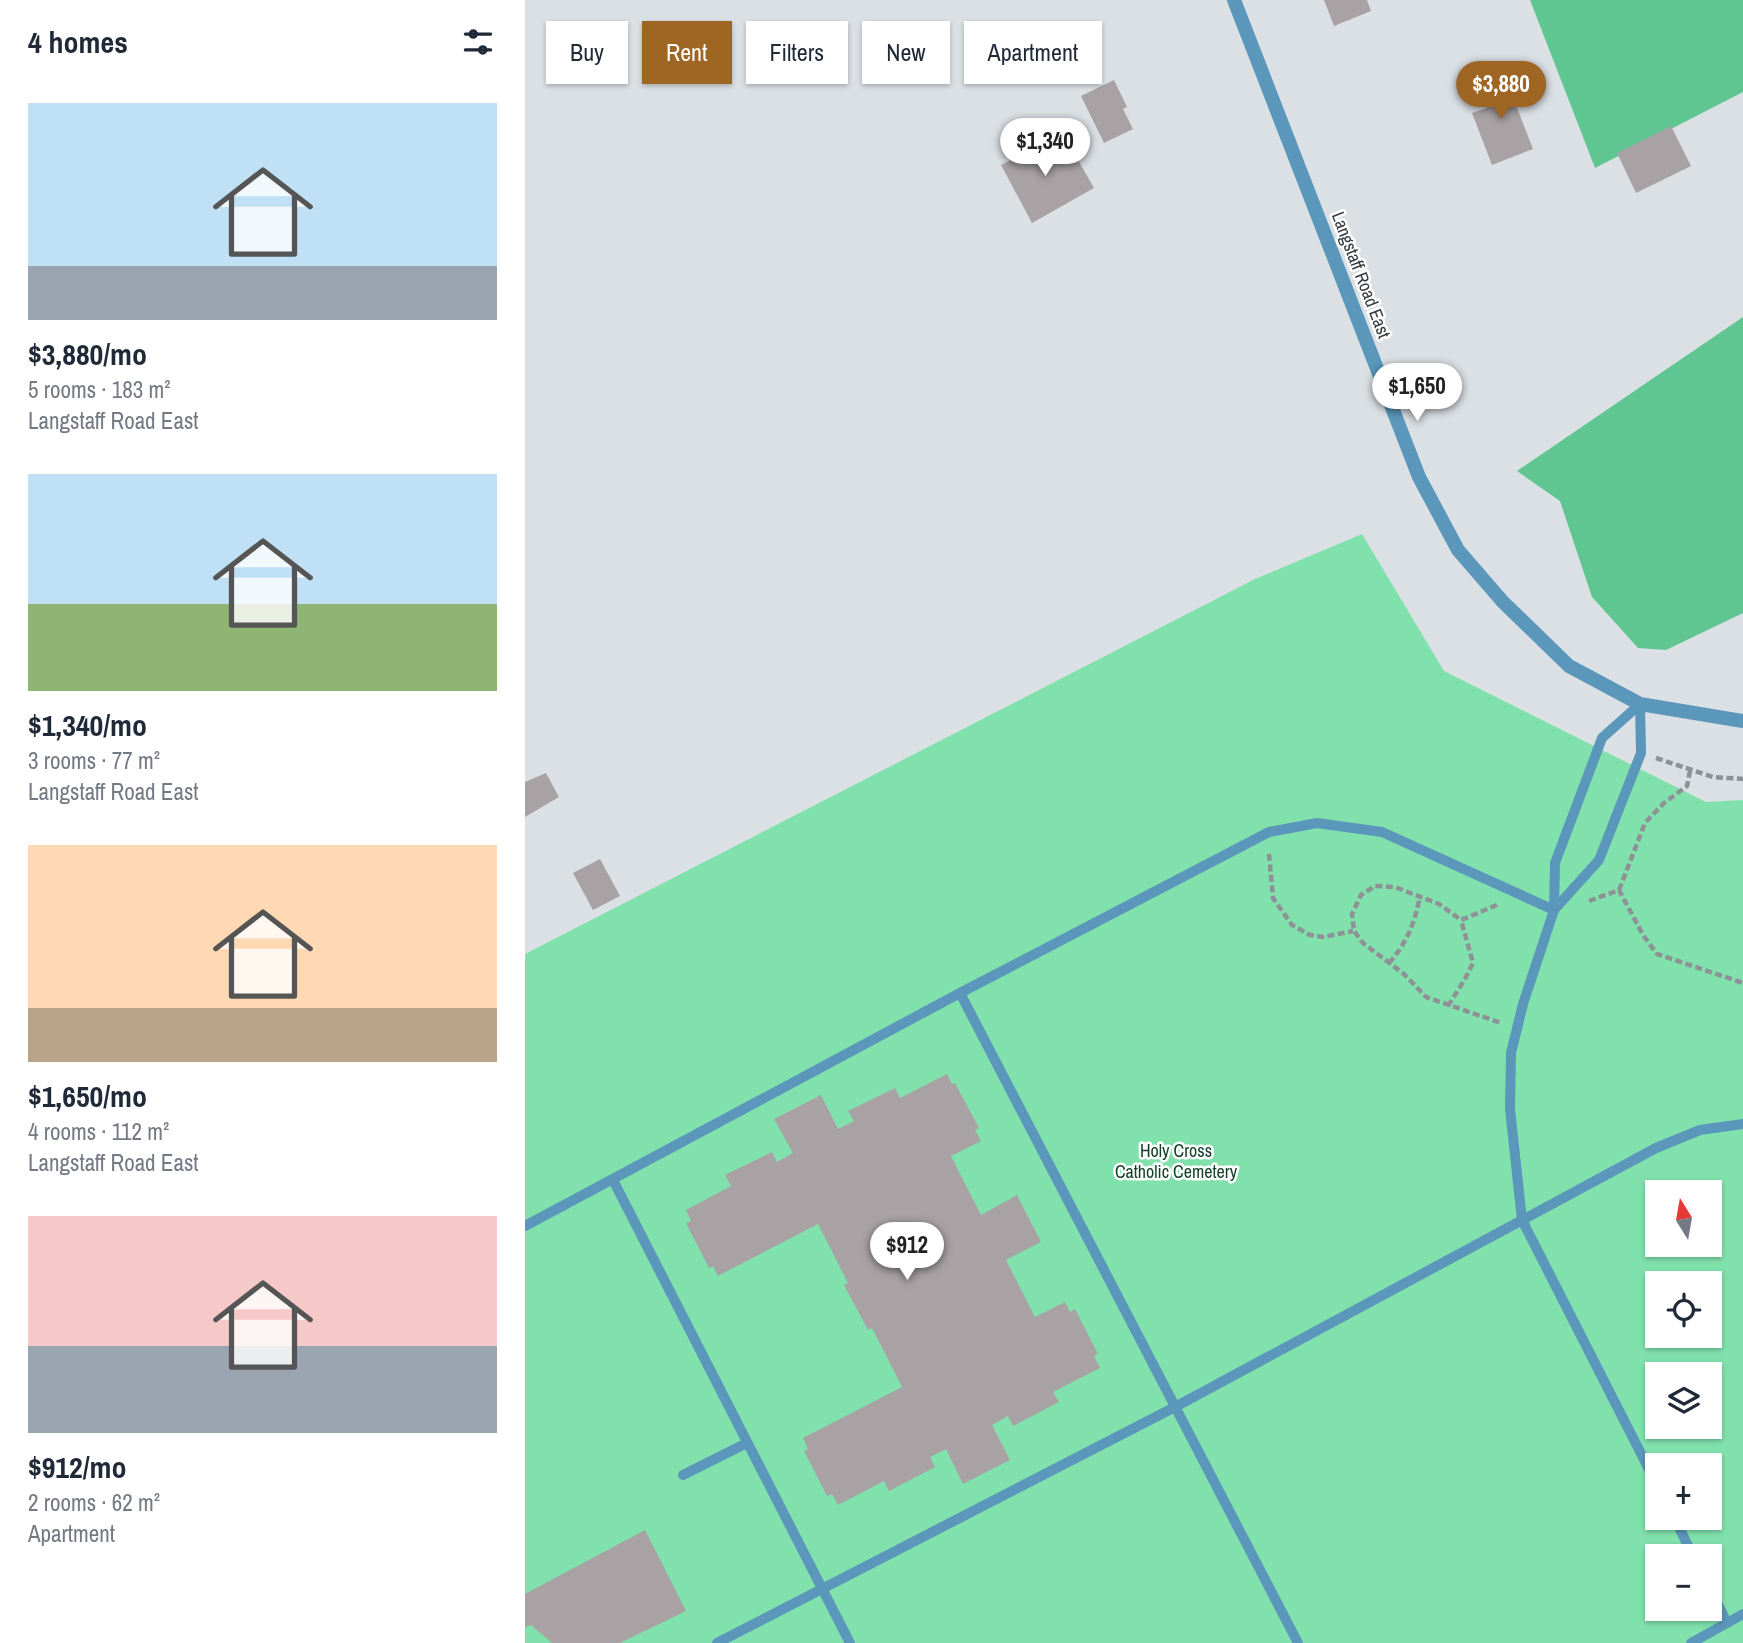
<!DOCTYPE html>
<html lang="en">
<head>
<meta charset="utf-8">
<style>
  body { margin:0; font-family:"Archivo Narrow",sans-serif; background:#f2f2f3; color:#1f2937; height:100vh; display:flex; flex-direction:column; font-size:26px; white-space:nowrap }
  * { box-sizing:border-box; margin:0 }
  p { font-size:23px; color:#747a83 }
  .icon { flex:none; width:38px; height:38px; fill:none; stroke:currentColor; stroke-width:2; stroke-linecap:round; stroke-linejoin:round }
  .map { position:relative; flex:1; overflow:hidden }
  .side { display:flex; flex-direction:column; background:#fff; width:525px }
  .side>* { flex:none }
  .hud { position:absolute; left:21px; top:21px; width:665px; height:63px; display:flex; gap:14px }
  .needle { width:46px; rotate:349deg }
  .buttons { position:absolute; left:1120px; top:1180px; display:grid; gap:14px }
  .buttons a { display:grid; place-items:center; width:77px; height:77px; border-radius:0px; background:#fff; box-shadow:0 2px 5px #0004; font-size:35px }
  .price { position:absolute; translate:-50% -60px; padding:0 16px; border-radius:24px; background:#fff; color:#222; font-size:23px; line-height:46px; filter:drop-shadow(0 2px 4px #0008) }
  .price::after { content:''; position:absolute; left:50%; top:42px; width:21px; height:16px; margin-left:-10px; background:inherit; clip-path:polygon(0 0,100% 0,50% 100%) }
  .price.current { background:#9e6523; color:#fff }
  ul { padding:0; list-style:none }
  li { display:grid; align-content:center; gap:14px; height:371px; padding:0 28px }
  li span { display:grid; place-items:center; height:217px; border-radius:0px; color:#555 }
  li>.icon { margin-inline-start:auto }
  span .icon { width:126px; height:126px; fill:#fffc; stroke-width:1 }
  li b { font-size:30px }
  h2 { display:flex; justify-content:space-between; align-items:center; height:84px; padding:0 28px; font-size:30px }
  .pill { padding:0 24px; border-radius:0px; background:#fff; box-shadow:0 2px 5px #0004; font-size:24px; line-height:63px }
  .pill.current { background:#9e6523; color:#fff }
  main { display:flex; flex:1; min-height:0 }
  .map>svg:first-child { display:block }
</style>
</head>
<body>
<main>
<section class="side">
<h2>4 homes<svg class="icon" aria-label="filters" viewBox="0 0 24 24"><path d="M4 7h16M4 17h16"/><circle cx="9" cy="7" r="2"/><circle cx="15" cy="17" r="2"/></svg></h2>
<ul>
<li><span style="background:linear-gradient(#bfe0f5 75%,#9aa5b1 0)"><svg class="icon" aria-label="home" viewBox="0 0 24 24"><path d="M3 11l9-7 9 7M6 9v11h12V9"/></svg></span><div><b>$3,880/mo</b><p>5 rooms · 183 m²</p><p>Langstaff Road East</p></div></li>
<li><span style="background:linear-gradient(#bfe0f5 60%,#8fb573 0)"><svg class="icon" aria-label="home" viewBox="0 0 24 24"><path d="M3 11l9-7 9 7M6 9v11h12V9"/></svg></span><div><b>$1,340/mo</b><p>3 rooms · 77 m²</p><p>Langstaff Road East</p></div></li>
<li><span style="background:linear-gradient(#ffd9b3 75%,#b9a48a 0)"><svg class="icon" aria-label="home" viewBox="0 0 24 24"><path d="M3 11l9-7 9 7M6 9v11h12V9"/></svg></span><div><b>$1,650/mo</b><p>4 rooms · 112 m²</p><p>Langstaff Road East</p></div></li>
<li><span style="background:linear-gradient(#f6c9c9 60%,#9aa5b1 0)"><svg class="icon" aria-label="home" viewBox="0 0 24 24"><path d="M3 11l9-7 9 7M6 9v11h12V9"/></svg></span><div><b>$912/mo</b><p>2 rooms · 62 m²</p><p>Apartment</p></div></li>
</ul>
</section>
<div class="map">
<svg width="1218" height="1643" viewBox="0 0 1218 1643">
  <rect width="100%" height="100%" fill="#dbe0e5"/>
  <!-- green -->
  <path fill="#81e1ad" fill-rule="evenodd" d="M837,534L919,671L1181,802L1218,800V1643H0V954L730,579ZM1132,1192H1185V1244H1132ZM1132,1283H1185V1335H1132ZM1132,1374H1185V1426H1132ZM1132,1465H1185V1517H1132ZM1132,1556H1185V1608H1132Z"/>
  <!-- forest -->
  <g fill="#60c691">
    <path d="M1005,0H1218V92L1070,168Z"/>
    <path d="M1218,317V613L1141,650L1113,648L1067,597L1035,501L992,471Z"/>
  </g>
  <!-- building -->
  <g fill="#a8a2a5">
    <path d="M799,0H842L846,11L809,26Z"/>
    <path d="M984,74L994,98L989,100L1008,149L967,165L947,113L962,108L953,86Z"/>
    <path d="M589,80L602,107L598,109L608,129L579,143L556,96Z"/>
    <path d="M1146,126L1166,166L1111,193L1092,153Z"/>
    <path d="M506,134L519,158L544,144L569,188L507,223L476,165L490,158L483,147Z"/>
    <path d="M21,773L34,797L0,817V782Z"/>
    <path d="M75,859L95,896L68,910L48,873Z"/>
    <path d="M422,1074L427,1084L430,1083L454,1128L450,1130L456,1141L426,1156L456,1215L492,1195L516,1242L481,1260L510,1317L540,1302L545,1312L550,1309L573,1354L569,1356L575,1368L528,1392L534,1402L488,1426L483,1416L467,1425L485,1460L438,1484L421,1449L405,1457L410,1467L364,1491L359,1481L313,1505L307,1494L302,1496L279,1451L283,1449L278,1438L377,1387L347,1328L343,1330L319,1285L323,1283L293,1224L193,1276L188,1266L184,1268L161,1223L166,1221L161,1210L206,1186L200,1175L247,1152L252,1162L268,1153L249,1119L296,1095L313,1129L329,1121L323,1111L370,1088L375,1098Z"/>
    <path d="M120,1530L161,1611L95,1643H27L6,1625L0,1628V1594Z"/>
  </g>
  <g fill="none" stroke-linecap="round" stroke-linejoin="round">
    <!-- path -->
    <g stroke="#8e9195" stroke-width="4.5" stroke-dasharray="7 3.5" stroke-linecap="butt">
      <path d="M1131,758L1188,777L1218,779"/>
      <path d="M744,854L748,898L767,925L785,935L798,937L828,931"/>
      <path d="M1094,890L1120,823L1139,803L1162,786L1165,771"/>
      <path d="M1064,901L1094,890L1118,935L1132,954L1218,983"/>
      <path d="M972,905L936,920L914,904L870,887L850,886L836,895L827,914L829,931L838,943L879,974L901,997L976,1023"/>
      <path d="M864,963C882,943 890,922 895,896"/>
      <path d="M923,1006L940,979L948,963L936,920"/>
    </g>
    <!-- service -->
    <g stroke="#5a97bb" stroke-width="10">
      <path d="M1029,910L1030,863L1077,738L1115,704"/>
      <path d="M1029,910L1074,860L1116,753L1115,704"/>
      <path d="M435,993L773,1643"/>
      <path d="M88,1180L325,1643"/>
      <path d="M0,1226L435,993L744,832L792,823L857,832L1029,910L998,1004L986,1053L985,1109L997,1220L1132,1485"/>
      <path d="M158,1475L222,1443"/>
      <path d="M1149,1517L1168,1556"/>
      <path d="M1202,1623L1218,1614"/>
      <path d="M192,1643L650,1407L1131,1148L1175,1130L1218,1124"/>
      <path d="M1166,1643L1202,1623L1185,1588"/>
    </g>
    <!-- tertiary -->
    <path stroke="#5a97bb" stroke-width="14" d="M709,0L894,477L933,550L978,602L1044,666L1115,704L1218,721"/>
  </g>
  <g text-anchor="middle" stroke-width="5" stroke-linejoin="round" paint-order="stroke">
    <!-- street labels -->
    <g font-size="18" fill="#383a3c" stroke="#fff">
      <text transform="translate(836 275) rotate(69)" y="6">Langstaff Road East</text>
    </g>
    <!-- park labels -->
    <g font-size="18" fill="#15402b" stroke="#fff">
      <text x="651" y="1157">Holy Cross<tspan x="651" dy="21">Catholic Cemetery</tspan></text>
    </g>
  </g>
</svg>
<div class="buttons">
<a><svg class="needle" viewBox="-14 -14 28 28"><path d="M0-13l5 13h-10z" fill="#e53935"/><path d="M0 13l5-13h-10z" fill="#747a83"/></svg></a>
<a><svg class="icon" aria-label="locate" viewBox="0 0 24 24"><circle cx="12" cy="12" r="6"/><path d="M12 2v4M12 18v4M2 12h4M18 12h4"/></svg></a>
<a><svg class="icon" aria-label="layers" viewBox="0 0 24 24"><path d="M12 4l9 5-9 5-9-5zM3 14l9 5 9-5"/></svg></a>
<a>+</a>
<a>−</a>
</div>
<b class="price current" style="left:976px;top:121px">$3,880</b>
<b class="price" style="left:520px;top:178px">$1,340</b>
<b class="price" style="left:892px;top:423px">$1,650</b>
<b class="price" style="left:382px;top:1282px">$912</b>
<div class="hud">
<a class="pill">Buy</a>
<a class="pill current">Rent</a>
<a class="pill">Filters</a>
<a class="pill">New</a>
<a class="pill">Apartment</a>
</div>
</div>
</main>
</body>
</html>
